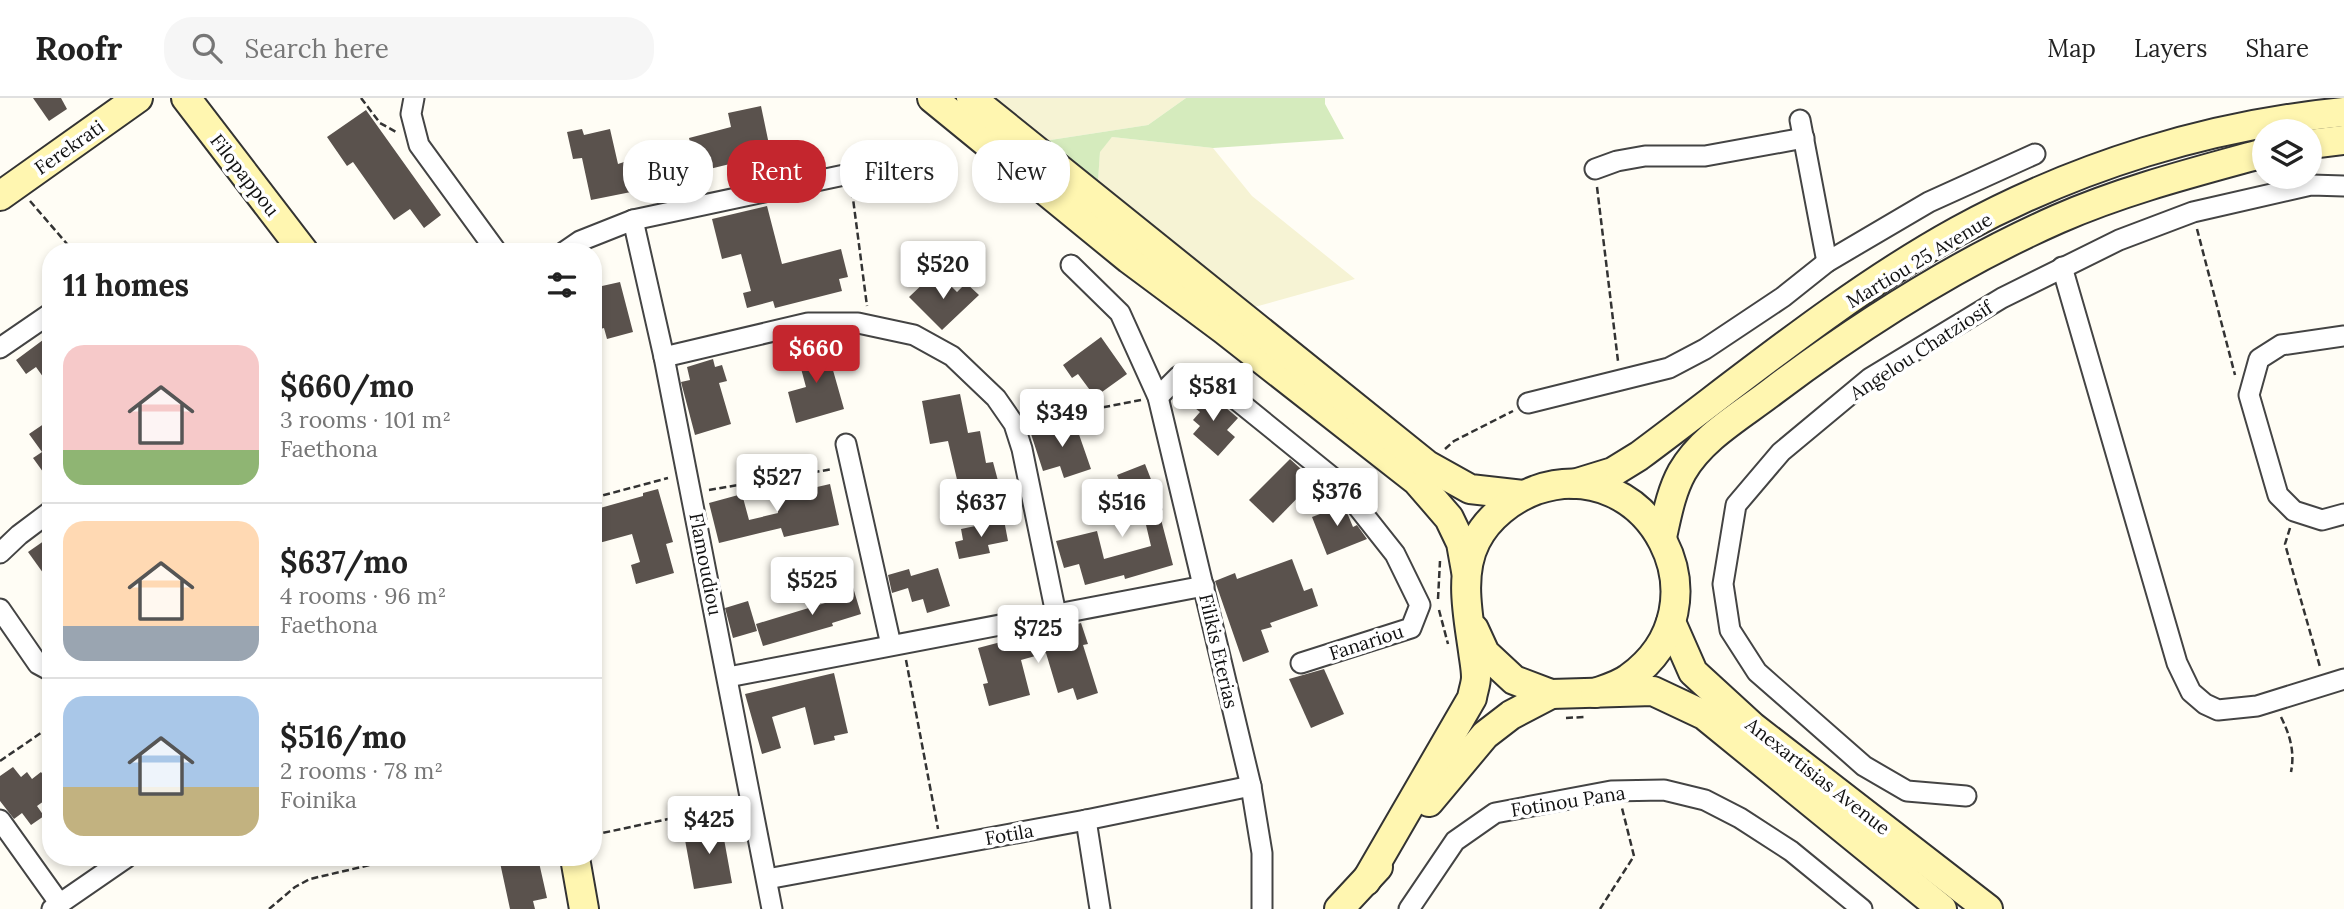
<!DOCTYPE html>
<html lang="en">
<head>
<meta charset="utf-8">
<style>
  body { margin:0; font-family:Lora,serif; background:#f6f6f6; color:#222; height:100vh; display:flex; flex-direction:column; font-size:26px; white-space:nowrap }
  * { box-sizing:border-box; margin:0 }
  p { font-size:23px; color:#767676 }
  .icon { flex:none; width:38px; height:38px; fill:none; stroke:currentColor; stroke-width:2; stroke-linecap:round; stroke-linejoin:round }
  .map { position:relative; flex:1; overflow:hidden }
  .panel { position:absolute; left:42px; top:145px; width:560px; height:623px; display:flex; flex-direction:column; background:#fff; border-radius:28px; box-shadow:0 4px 10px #0003 }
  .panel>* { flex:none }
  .top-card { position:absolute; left:623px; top:42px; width:665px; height:63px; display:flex; gap:14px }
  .controls { position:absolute; left:2252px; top:21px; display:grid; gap:14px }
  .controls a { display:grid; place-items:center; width:70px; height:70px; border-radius:50%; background:#fff; box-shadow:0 4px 10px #0003; font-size:35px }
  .price { position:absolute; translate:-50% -60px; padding:0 16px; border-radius:7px; background:#fff; color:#222; font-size:23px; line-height:46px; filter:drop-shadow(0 2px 4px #0008) }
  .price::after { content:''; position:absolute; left:50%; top:42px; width:21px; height:16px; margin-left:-10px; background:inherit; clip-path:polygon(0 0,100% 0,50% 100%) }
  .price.active { background:#c4262e; color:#fff }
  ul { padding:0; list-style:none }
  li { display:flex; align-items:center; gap:21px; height:175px; padding:0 21px }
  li+li { border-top:2px solid #e0e0e0 }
  li span { display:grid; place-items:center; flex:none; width:196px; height:140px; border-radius:21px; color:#555 }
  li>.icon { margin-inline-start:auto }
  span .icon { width:84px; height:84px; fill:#fffc; stroke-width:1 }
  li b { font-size:30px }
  h2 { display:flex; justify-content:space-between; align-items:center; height:84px; padding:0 21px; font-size:30px }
  .chip { padding:0 24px; border-radius:28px; background:#fff; box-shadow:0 4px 10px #0003; font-size:24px; line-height:63px }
  .chip.active { background:#c4262e; color:#fff }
  header { display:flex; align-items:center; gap:42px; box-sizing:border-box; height:98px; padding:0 35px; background:#fff; border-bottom:2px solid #e0e0e0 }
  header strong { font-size:33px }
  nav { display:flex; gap:38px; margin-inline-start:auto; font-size:24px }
  .search { width:490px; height:63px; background:#f6f6f6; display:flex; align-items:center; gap:18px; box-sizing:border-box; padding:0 24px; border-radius:28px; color:#767676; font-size:26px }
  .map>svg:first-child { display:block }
</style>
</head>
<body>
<header>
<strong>Roofr</strong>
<div class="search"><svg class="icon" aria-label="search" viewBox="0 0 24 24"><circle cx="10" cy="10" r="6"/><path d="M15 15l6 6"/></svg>Search here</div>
<nav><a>Map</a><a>Layers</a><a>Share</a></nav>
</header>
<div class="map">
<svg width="2344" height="811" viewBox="0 0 2344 811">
  <rect width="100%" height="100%" fill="#fffdf5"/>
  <!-- farmland -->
  <g fill="#f6f3d4">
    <path d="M993,0H1186L1148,27L1044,43Z"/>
    <path d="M1112,39L1213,50L1252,98L1355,181L1251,210L1098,83L1100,53Z"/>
  </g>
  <!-- green -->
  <path fill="#d5ebbd" d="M1186,0H1325V6L1344,41L1213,50L1112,39L1100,54L1098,83L1044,43L1148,27Z"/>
  <!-- building -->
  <g fill="#5a524d">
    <path d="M33,0H61L67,11L49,23Z"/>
    <path d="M761,8L772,61L738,67V64L681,78L674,52L691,48L689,40L731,29L728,15Z"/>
    <path d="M366,12L441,117L424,130L410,111L394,122L353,64L347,68L327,39Z"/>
    <path d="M582,31L584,37L610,31L618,66L624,64L631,94L591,102L582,60L573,61L567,34Z"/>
    <path d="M767,108L782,166L841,151L848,179L839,181L842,193L775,210L773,203L747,210L743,195L751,193L741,156L722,161L712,121Z"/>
    <path d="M943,180L957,194L966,185L979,197L942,232L909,199L927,182L934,189Z"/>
    <path d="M620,184L633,234L607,241L604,230L593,233V190Z"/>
    <path d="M51,236V290L36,269L26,276L16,262Z"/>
    <path d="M1101,239L1127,276L1095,299L1078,276L1072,280L1063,267Z"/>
    <path d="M825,244L844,311L796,325L788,294L806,289L796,252Z"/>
    <path d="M713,261L715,269L722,267L727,283L719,285L731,326L695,337L681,284L690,282L687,269Z"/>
    <path d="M1202,293L1207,294L1238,320L1227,332L1235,339L1218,358L1193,336L1200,328L1193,322L1200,314L1190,306Z"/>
    <path d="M960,296L968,335L980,333L986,365L993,364L1001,394L962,403L948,343L930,346L922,303Z"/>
    <path d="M51,321V385L33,360L42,354L29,336Z"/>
    <path d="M1074,322L1091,371L1064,380L1060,368L1043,373L1031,336Z"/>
    <path d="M1290,361L1314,383L1273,425L1249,402Z"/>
    <path d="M1145,366L1163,412L1159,414L1173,467L1125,481L1124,477L1085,487L1079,466L1064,470L1056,443L1097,433L1104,461L1151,448L1146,427L1150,425L1138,397L1127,401L1117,377Z"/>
    <path d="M830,386L839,427L784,439L781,430L719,445L709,405L742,396L749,422L778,415L773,393L790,389L791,395Z"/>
    <path d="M658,391L673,444L666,446L674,475L636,486L631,467L640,464L632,436L599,445L593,423V412L643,398V395Z"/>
    <path d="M1334,398L1348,417L1353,429L1357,427L1367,441L1327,457L1312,419L1333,411L1323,402Z"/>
    <path d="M1004,422L1008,443L988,447L990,455L959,461L955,444L963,442L961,431Z"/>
    <path d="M51,438V486L28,454Z"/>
    <path d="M1292,461L1304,493L1312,490L1318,508L1270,525L1272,529L1261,532L1269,554L1243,564L1215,483L1235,475L1237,481Z"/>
    <path d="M938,470L950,508L927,515L923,501L912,504L908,490L892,495L888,477L909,471L911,478Z"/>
    <path d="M852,486L861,516L832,525L833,528L763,548L756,526L825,505L822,494Z"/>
    <path d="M748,503L757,533L733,540L725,510Z"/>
    <path d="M1081,525L1088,546L1083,547L1098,595L1077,602L1073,590L1058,595L1046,555L1021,562L1030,597L989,608L983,586L988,585L978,550L1016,540L1017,544Z"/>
    <path d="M1324,571L1344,616L1311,630L1289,581Z"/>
    <path d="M834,575L848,635L834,638L835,642L814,647L805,609L772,619L781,650L762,656L745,596Z"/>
    <path d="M13,669L21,679L27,674L32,681L41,674L51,687V698L37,708L44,718L31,727L22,715L14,721L0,703V678Z"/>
    <path d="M720,719L732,785L694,791L685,742L700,739L698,724Z"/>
    <path d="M499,760H538L547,800L533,803L535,811H510Z"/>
  </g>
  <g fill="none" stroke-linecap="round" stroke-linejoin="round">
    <defs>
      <g id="street">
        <path d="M414,0L411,16L419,47L497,154"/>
        <path d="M1800,22L1827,164"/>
        <path d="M1595,71L1617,63L1645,58H1705L1804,40"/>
        <path d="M633,122L664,259L772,811"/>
        <path d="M564,154L580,143L633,122L849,76"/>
        <path d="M1071,167L1120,215L1158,299L1251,688L1262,755V811"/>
        <path d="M2062,169L2177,565L2191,594L2205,606L2218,612L2257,608L2344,581"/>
        <path d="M2344,238L2281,247L2259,261L2249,297L2278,397L2294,413L2322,422L2344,416"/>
        <path d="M0,250L51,215"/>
        <path d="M664,259L808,225H858L914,237L952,258L996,300L1014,326L1022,351L1056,516"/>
        <path d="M1158,299L1179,278L1212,282L1338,384L1395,456L1420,507L1411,530L1301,565"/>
        <path d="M1528,305L1669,270L1705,251L1783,199L1827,164L1929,104L2035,56"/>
        <path d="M846,346L891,547"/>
        <path d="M0,455L19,437L51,413"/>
        <path d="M0,511L38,566L51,573"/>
        <path d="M728,579L1204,488"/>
        <path d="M1966,698L1907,693L1864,668L1757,574L1730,532L1723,486L1736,407L1781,354L1870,280L2002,200L2119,142L2193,114L2311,87L2344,88"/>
        <path d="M0,722L60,806"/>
        <path d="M1086,722L1100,811"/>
        <path d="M767,781L1086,722L1251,688"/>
        <path d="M52,811L126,760"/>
        <path d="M1409,811L1455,743L1495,715L1611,693L1664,692L1705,702L1740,720L1791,753L1862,811"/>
      </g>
      <g id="secondary">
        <path d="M186,0L304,154"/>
        <path d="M932,0L1129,161L1223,231L1417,383L1449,420L1461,445L1466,473"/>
        <path d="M971,0L1427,367L1470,391L1523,397"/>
        <path d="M2310,46L2344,42"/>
        <path d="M0,98L138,0"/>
        <path d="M1574,386L1613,374L1639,358C1740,283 1847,194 1958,133C2077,68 2209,27 2344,14"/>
        <path d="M1662,439C1667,417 1671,394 1682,374C1702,339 1742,317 1773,293C1862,226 1956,166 2058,121C2124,92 2195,74 2264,55"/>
        <path d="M1671,524L1693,574L1753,629L1988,811"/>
        <path d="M1474,531L1485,555L1514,582L1551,596L1653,593L1704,617L1942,811"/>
        <path d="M1429,704L1485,637L1511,617L1551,596"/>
        <path d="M575,760L584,811"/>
        <path d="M1366,783L1472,600C1473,593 1476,586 1476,579C1476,571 1474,561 1473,553C1468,517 1459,476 1476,443C1488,419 1512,401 1536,392C1649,353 1731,507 1629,580C1620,587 1606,591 1595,595"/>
        <path d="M1339,811L1378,769"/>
      </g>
    </defs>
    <!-- street casing -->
    <use href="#street" stroke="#444" stroke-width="23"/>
    <!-- secondary casing -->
    <use href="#secondary" stroke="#333" stroke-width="32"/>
    <!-- path -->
    <g stroke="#333" stroke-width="2.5" stroke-dasharray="7 3.5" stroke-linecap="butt">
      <path d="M361,0L380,25L398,35"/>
      <path d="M1597,89L1618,263"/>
      <path d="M852,93L867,208"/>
      <path d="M30,103L74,154"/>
      <path d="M2197,131L2235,277"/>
      <path d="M1031,323L1141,302"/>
      <path d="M1445,351L1454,343L1513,313"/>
      <path d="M709,392L833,371"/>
      <path d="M593,400L668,380"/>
      <path d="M2290,430L2285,446L2320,569"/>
      <path d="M1438,501L1440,463"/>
      <path d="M1439,512L1448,546"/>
      <path d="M906,562L938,731"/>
      <path d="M2281,619C2290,637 2295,654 2291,674"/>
      <path d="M1566,620L1584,619"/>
      <path d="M0,663L51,628"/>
      <path d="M593,737L734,707"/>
      <path d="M269,811L295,789L310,781L400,760"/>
      <path d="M1600,811L1634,758L1622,710"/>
    </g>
    <!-- street -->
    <use href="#street" stroke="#fff" stroke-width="19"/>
    <!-- secondary -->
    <use href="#secondary" stroke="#fff6b0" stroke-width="28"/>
  </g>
  <g text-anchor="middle" stroke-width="7" stroke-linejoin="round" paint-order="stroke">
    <!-- street labels -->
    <g font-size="19" fill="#111" stroke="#fff">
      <text transform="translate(69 49) rotate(-35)" y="7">Ferekrati</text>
      <text transform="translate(245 77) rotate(52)" y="7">Filopappou</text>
      <text transform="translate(1919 162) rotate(-31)" y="7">Martiou 25 Avenue</text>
      <text transform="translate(1921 252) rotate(-33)" y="7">Angelou Chatziosif</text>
      <text transform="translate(706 466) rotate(79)" y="7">Flamoudiou</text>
      <text transform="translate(1366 544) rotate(-18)" y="7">Fanariou</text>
      <text transform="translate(1219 553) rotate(77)" y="7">Filikis Eterias</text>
      <text transform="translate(1818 678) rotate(38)" y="7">Anexartisias Avenue</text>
      <text transform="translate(1568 703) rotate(-9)" y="7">Fotinou Pana</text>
      <text transform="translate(1009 736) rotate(-10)" y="7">Fotila</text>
    </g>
  </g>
</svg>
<div class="controls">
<a><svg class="icon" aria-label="layers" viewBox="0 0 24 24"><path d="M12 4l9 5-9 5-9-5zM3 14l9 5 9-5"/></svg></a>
</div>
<b class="price" style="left:943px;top:203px">$520</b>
<b class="price active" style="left:816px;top:287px">$660</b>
<b class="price" style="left:1213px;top:325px">$581</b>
<b class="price" style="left:1062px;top:351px">$349</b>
<b class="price" style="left:777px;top:416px">$527</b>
<b class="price" style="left:1337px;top:430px">$376</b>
<b class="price" style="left:981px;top:441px">$637</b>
<b class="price" style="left:1122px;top:441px">$516</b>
<b class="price" style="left:812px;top:519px">$525</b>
<b class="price" style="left:1038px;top:567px">$725</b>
<b class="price" style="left:709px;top:758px">$425</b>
<div class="top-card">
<a class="chip">Buy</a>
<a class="chip active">Rent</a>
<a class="chip">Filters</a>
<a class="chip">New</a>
</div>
<section class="panel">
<h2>11 homes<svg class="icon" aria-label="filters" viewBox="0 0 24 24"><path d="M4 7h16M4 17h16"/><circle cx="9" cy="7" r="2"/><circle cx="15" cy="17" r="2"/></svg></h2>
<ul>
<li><span style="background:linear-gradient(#f6c9c9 75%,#8fb573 0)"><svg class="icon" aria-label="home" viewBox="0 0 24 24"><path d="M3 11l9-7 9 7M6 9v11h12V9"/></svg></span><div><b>$660/mo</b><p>3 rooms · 101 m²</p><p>Faethona</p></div></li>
<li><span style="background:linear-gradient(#ffd9b3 75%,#9aa5b1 0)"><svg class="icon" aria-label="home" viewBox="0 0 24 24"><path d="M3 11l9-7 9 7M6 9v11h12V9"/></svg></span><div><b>$637/mo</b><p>4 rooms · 96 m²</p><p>Faethona</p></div></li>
<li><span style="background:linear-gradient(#a9c7e8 65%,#c2b280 0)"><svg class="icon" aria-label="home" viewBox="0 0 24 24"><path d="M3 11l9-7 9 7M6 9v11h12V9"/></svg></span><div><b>$516/mo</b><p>2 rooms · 78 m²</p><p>Foinika</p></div></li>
</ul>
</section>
</div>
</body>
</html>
